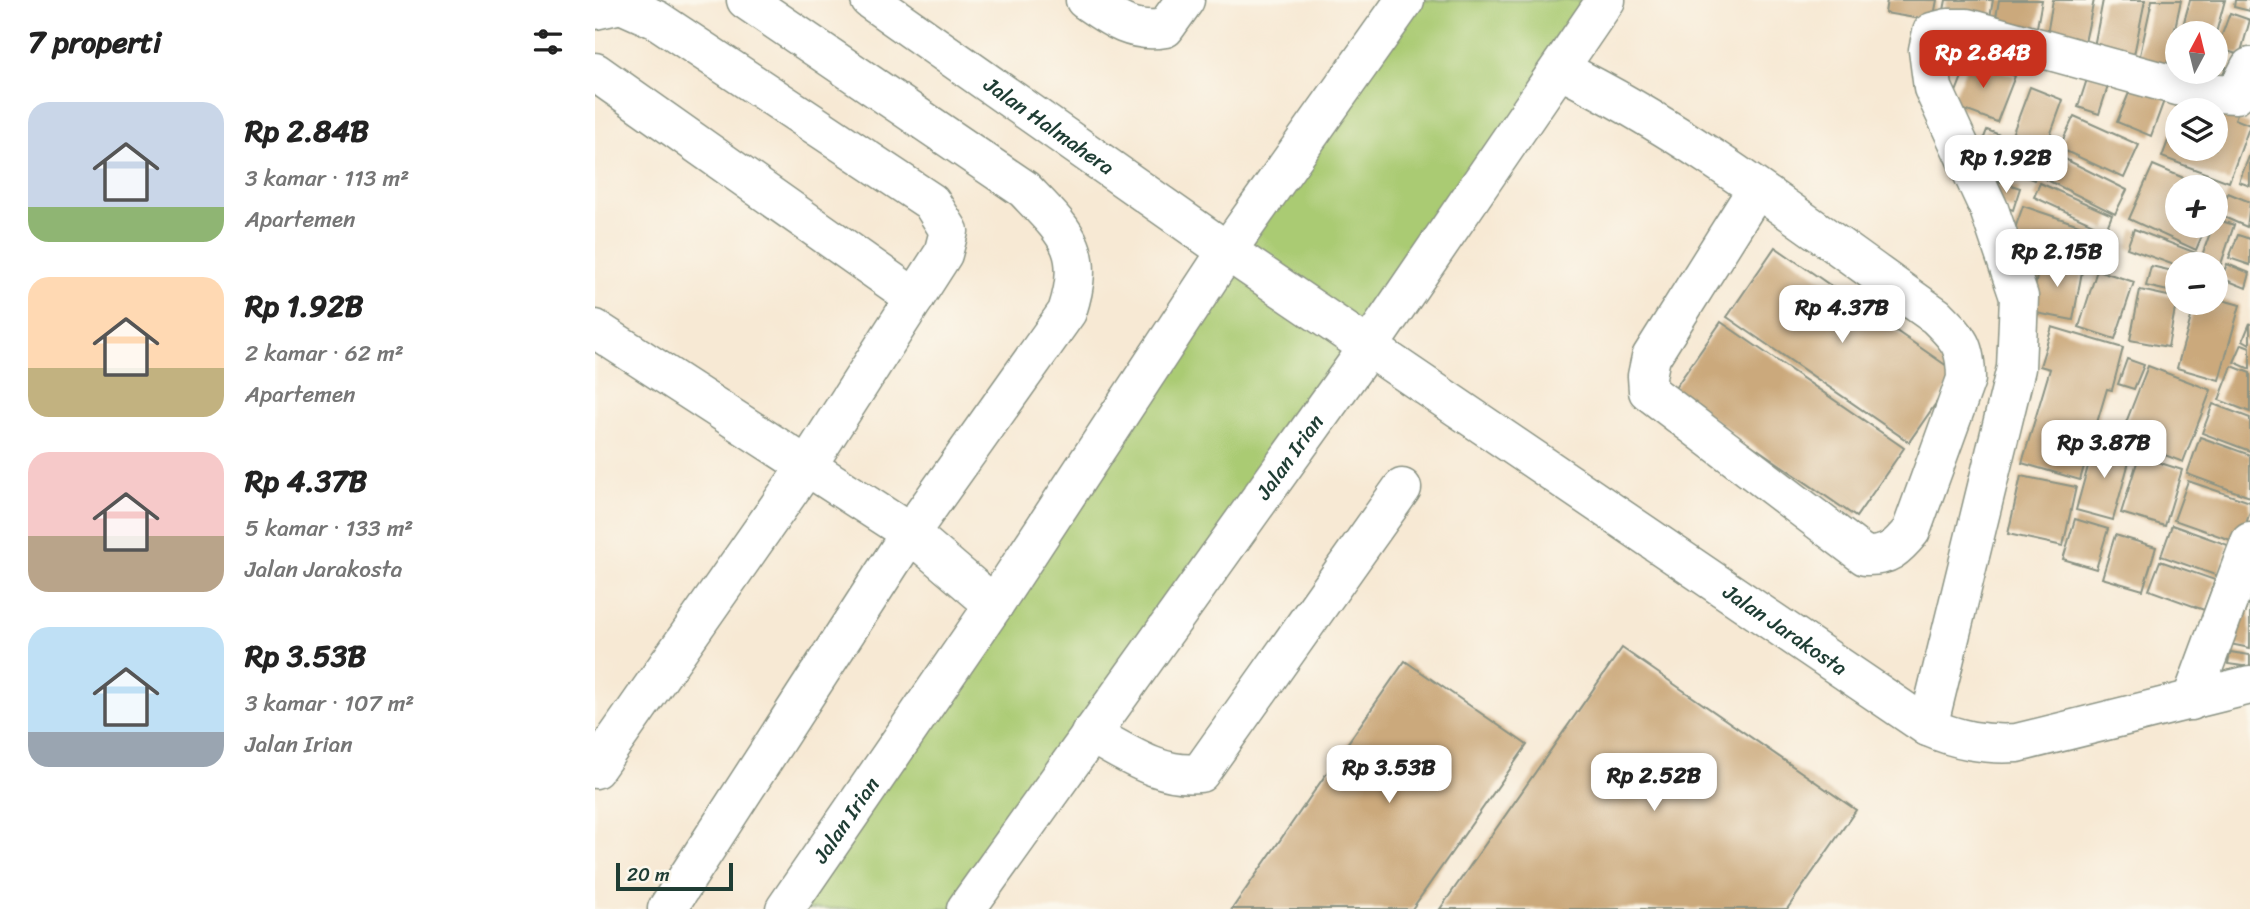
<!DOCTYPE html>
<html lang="id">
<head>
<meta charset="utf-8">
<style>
  body { margin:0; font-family:Sriracha,sans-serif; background:#f2f2f2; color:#222; height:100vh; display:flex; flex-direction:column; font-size:26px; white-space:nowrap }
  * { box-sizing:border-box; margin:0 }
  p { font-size:23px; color:#767676 }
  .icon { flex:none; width:38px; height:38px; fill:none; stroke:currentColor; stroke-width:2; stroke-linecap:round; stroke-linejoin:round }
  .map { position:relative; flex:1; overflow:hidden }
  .side { display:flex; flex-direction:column; background:#fff; width:595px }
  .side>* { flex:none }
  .needle { width:46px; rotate:7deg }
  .controls { position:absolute; left:1570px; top:21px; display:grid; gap:14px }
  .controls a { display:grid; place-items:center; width:63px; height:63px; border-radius:50%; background:#fff; box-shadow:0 4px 18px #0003; font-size:35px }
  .scale { position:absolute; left:21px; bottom:18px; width:117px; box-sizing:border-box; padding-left:7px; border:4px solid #1f3d34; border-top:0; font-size:19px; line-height:24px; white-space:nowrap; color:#1f3d34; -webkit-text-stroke:5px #fbf7ec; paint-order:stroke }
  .price { position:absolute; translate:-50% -60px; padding:0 16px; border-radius:14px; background:#fff; color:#222; font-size:23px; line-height:46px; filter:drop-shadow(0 2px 4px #0008) }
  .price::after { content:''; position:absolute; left:50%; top:42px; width:21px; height:16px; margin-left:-10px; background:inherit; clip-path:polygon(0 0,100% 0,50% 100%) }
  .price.current { background:#c8321e; color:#fff }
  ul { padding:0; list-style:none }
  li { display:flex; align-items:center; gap:21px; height:175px; padding:0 28px }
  li span { display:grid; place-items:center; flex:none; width:196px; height:140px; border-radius:21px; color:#555 }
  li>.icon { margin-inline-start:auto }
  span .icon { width:84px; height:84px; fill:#fffc; stroke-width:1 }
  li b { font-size:30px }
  h2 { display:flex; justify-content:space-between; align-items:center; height:84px; padding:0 28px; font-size:30px }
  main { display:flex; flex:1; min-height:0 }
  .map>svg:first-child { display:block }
</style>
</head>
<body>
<main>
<section class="side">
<h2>7 properti<svg class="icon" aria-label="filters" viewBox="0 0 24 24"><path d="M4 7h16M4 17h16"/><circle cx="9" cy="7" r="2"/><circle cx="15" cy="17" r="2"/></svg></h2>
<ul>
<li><span style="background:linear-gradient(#c9d6e8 75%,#8fb573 0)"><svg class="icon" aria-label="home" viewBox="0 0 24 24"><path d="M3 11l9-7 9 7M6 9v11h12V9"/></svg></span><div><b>Rp 2.84B</b><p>3 kamar · 113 m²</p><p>Apartemen</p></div></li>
<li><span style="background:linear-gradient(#ffd9b3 65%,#c2b280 0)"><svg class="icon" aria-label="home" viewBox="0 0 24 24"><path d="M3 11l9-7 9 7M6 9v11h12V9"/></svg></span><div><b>Rp 1.92B</b><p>2 kamar · 62 m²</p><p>Apartemen</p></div></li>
<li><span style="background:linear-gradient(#f6c9c9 60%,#b9a48a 0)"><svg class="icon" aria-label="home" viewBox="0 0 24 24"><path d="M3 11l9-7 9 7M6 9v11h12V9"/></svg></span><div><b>Rp 4.37B</b><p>5 kamar · 133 m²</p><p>Jalan Jarakosta</p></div></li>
<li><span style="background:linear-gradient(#bfe0f5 75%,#9aa5b1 0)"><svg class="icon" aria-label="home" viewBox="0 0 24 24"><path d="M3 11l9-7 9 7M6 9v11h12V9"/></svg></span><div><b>Rp 3.53B</b><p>3 kamar · 107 m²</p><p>Jalan Irian</p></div></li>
</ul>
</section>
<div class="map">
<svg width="1655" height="909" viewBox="0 0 1655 909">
  <rect width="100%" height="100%" fill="#fbf7ec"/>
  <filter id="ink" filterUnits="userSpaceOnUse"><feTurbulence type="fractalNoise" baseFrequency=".0143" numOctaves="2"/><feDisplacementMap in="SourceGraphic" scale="14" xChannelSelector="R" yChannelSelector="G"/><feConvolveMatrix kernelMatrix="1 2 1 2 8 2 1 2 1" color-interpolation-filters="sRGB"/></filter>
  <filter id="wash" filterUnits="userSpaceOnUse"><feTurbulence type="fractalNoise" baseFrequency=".00686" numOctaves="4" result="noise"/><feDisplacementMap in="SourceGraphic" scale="28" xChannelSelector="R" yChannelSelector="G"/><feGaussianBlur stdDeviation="1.57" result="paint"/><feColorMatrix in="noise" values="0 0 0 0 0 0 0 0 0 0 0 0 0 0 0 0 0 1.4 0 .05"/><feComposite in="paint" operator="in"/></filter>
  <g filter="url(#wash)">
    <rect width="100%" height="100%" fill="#f7e9d4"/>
    <!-- green -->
    <path fill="#aacb73" stroke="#648454" stroke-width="2" d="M810,0H1011L371,909H189Z"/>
    <g id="blocks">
      <!-- building -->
      <g fill="#cba97c">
        <path d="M1292,0H1342L1338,21L1290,13Z"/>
        <path d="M1351,0H1398L1393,29L1347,20Z"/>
        <path d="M1404,0H1447L1440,38L1399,29Z"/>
        <path d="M1458,0H1499L1489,47L1451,40Z"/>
        <path d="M1508,0H1550L1538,60L1498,52Z"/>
        <path d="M1557,0H1586L1572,66L1544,60Z"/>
        <path d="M1595,0H1630L1621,33H1586Z"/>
        <path d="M1640,0H1655V11L1639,7Z"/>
        <path d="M1635,13L1655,20L1645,55L1622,48Z"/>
        <path d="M1374,59L1420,76L1402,122L1356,105Z"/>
        <path d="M1620,63L1631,67L1623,85L1607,78L1610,72H1620Z"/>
        <path d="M1494,73L1515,80L1504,114L1483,107Z"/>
        <path d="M1538,83L1571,95L1556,136L1522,122Z"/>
        <path d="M1435,87L1468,100L1439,180L1405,167Z"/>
        <path d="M1588,100L1644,109L1640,119L1655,125L1634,182L1567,157L1582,117V149H1620V110H1584Z"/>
        <path d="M1479,116L1544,145L1529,178L1464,148Z"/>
        <path d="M1392,130L1405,135L1395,163L1381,158Z"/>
        <path d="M1460,154L1532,190L1520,214L1448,178Z"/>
        <path d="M1655,154V186L1644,182Z"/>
        <path d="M1558,165L1610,187H1582V226H1611L1601,250L1534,219Z"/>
        <path d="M1404,181L1425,188L1418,210L1396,202Z"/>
        <path d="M1445,183L1517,215L1511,230L1439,197Z"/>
        <path d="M1633,193L1655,202L1652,227L1624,215Z"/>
        <path d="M1428,206L1499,230L1489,260L1417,237Z"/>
        <path d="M1620,219L1639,225L1623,273L1620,272V264H1604Z"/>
        <path d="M1539,229L1601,253L1597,264L1582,266L1532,248Z"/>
        <path d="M1643,235L1655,239V265L1634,258Z"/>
        <path d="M1180,247L1362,373L1314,442L1132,317Z"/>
        <path d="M1423,254L1441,258L1438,278Z"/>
        <path d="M1445,258L1488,266L1478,320L1436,312Z"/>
        <path d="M1632,264L1655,273L1651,288L1626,278Z"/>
        <path d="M1556,266L1582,272V293L1551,286Z"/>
        <path d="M1502,270L1539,282L1520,339L1484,327Z"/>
        <path d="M1545,290L1582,298L1573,347L1535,340Z"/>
        <path d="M1620,298L1645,305L1624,380L1582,368L1600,303H1620Z"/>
        <path d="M1126,322L1309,448L1261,517L1078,391Z"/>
        <path d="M1655,323V344L1648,340Z"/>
        <path d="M1457,327L1528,348L1517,390L1512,389L1485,480L1427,463L1455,369L1445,366Z"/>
        <path d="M1647,344L1655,347V369L1639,362Z"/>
        <path d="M1532,359L1549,365L1539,389L1523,384Z"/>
        <path d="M1553,366L1616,390L1588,462L1525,438Z"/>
        <path d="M1637,366L1655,373V412L1624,400Z"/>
        <path d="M1618,404L1655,418V451L1607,433Z"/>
        <path d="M1605,437L1655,455V497L1592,474Z"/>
        <path d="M1500,441L1537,451L1518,520L1481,510Z"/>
        <path d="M1544,456L1587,470L1570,526L1526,513Z"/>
        <path d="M1426,476L1481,487L1468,546L1413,534Z"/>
        <path d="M1593,481L1655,502V512L1644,543L1579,520Z"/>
        <path d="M1480,519L1513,529L1501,569L1468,559Z"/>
        <path d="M1577,525L1633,545L1623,576L1566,556Z"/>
        <path d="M1520,535L1561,547L1548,590L1507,578Z"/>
        <path d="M1565,561L1620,580L1609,610L1554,590Z"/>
        <path d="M1645,602L1655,605V648L1635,644Z"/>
        <path d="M1027,648L1261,810L1192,909H845Z"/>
        <path d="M1635,652L1655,655V667L1633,664Z"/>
        <path d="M810,661L932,745L817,909H637Z"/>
      </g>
    </g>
  </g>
  <g filter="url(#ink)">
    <use href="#blocks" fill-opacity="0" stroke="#8b9384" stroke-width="2"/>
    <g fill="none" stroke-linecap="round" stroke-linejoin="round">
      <defs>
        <g id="minor">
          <path d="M151,0L429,189C470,232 493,249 472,312L315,533L399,605"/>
          <path id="s1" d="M275,0L632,251L1333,727C1363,740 1389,745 1422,743L1655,685"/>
          <path d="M490,0C516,18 537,34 570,28L590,0"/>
          <path d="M0,10L26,4L62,20L336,202L354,231L348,254L212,466L0,769"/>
          <path d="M966,70C1099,135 1220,231 1341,316C1364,339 1371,345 1371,379L1316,531C1302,548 1293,557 1270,556L1053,391L1052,376L1056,357L1161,190"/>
          <path d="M0,72L320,298"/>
          <path d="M0,329L315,533L72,909"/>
          <path d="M1596,701L1655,542"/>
          <path d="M1333,727L1421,368L1424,297L1394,209L1338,88L1333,50L1337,32L1353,28H1372L1604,92L1641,94L1655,67"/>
          <path d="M495,734C531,752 564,778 605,773L807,488"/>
          <path id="s2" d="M190,909L399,605L632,251L810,0"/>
          <path id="s3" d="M371,909L775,345L1011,0"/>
        </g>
      </defs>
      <!-- minor casing -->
      <use href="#minor" stroke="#8b9384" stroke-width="41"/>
      <!-- minor -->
      <use href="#minor" stroke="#fff" stroke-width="38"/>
    </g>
  </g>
  <g text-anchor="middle" stroke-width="6" stroke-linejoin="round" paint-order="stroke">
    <!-- street labels -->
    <g font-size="21" fill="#1f3d34" stroke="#fbf7ec">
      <text dy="7" stroke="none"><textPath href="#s1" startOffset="219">Jalan Halmahera</textPath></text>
      <text dy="7" stroke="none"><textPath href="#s3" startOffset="556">Jalan Irian</textPath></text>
      <text dy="7" stroke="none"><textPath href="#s1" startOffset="1111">Jalan Jarakosta</textPath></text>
      <text dy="7" stroke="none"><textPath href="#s2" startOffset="108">Jalan Irian</textPath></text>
    </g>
  </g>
</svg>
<div class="controls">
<a><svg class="needle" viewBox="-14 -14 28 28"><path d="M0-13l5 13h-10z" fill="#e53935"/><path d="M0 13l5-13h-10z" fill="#767676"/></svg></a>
<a><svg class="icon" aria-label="layers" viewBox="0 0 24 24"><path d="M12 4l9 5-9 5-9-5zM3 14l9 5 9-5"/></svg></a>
<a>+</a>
<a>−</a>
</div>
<div class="scale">20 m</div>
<b class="price current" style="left:1388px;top:90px">Rp 2.84B</b>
<b class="price" style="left:1411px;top:195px">Rp 1.92B</b>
<b class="price" style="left:1462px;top:289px">Rp 2.15B</b>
<b class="price" style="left:1247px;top:345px">Rp 4.37B</b>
<b class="price" style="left:1509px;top:480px">Rp 3.87B</b>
<b class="price" style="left:794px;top:805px">Rp 3.53B</b>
<b class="price" style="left:1059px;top:813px">Rp 2.52B</b>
</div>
</main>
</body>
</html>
